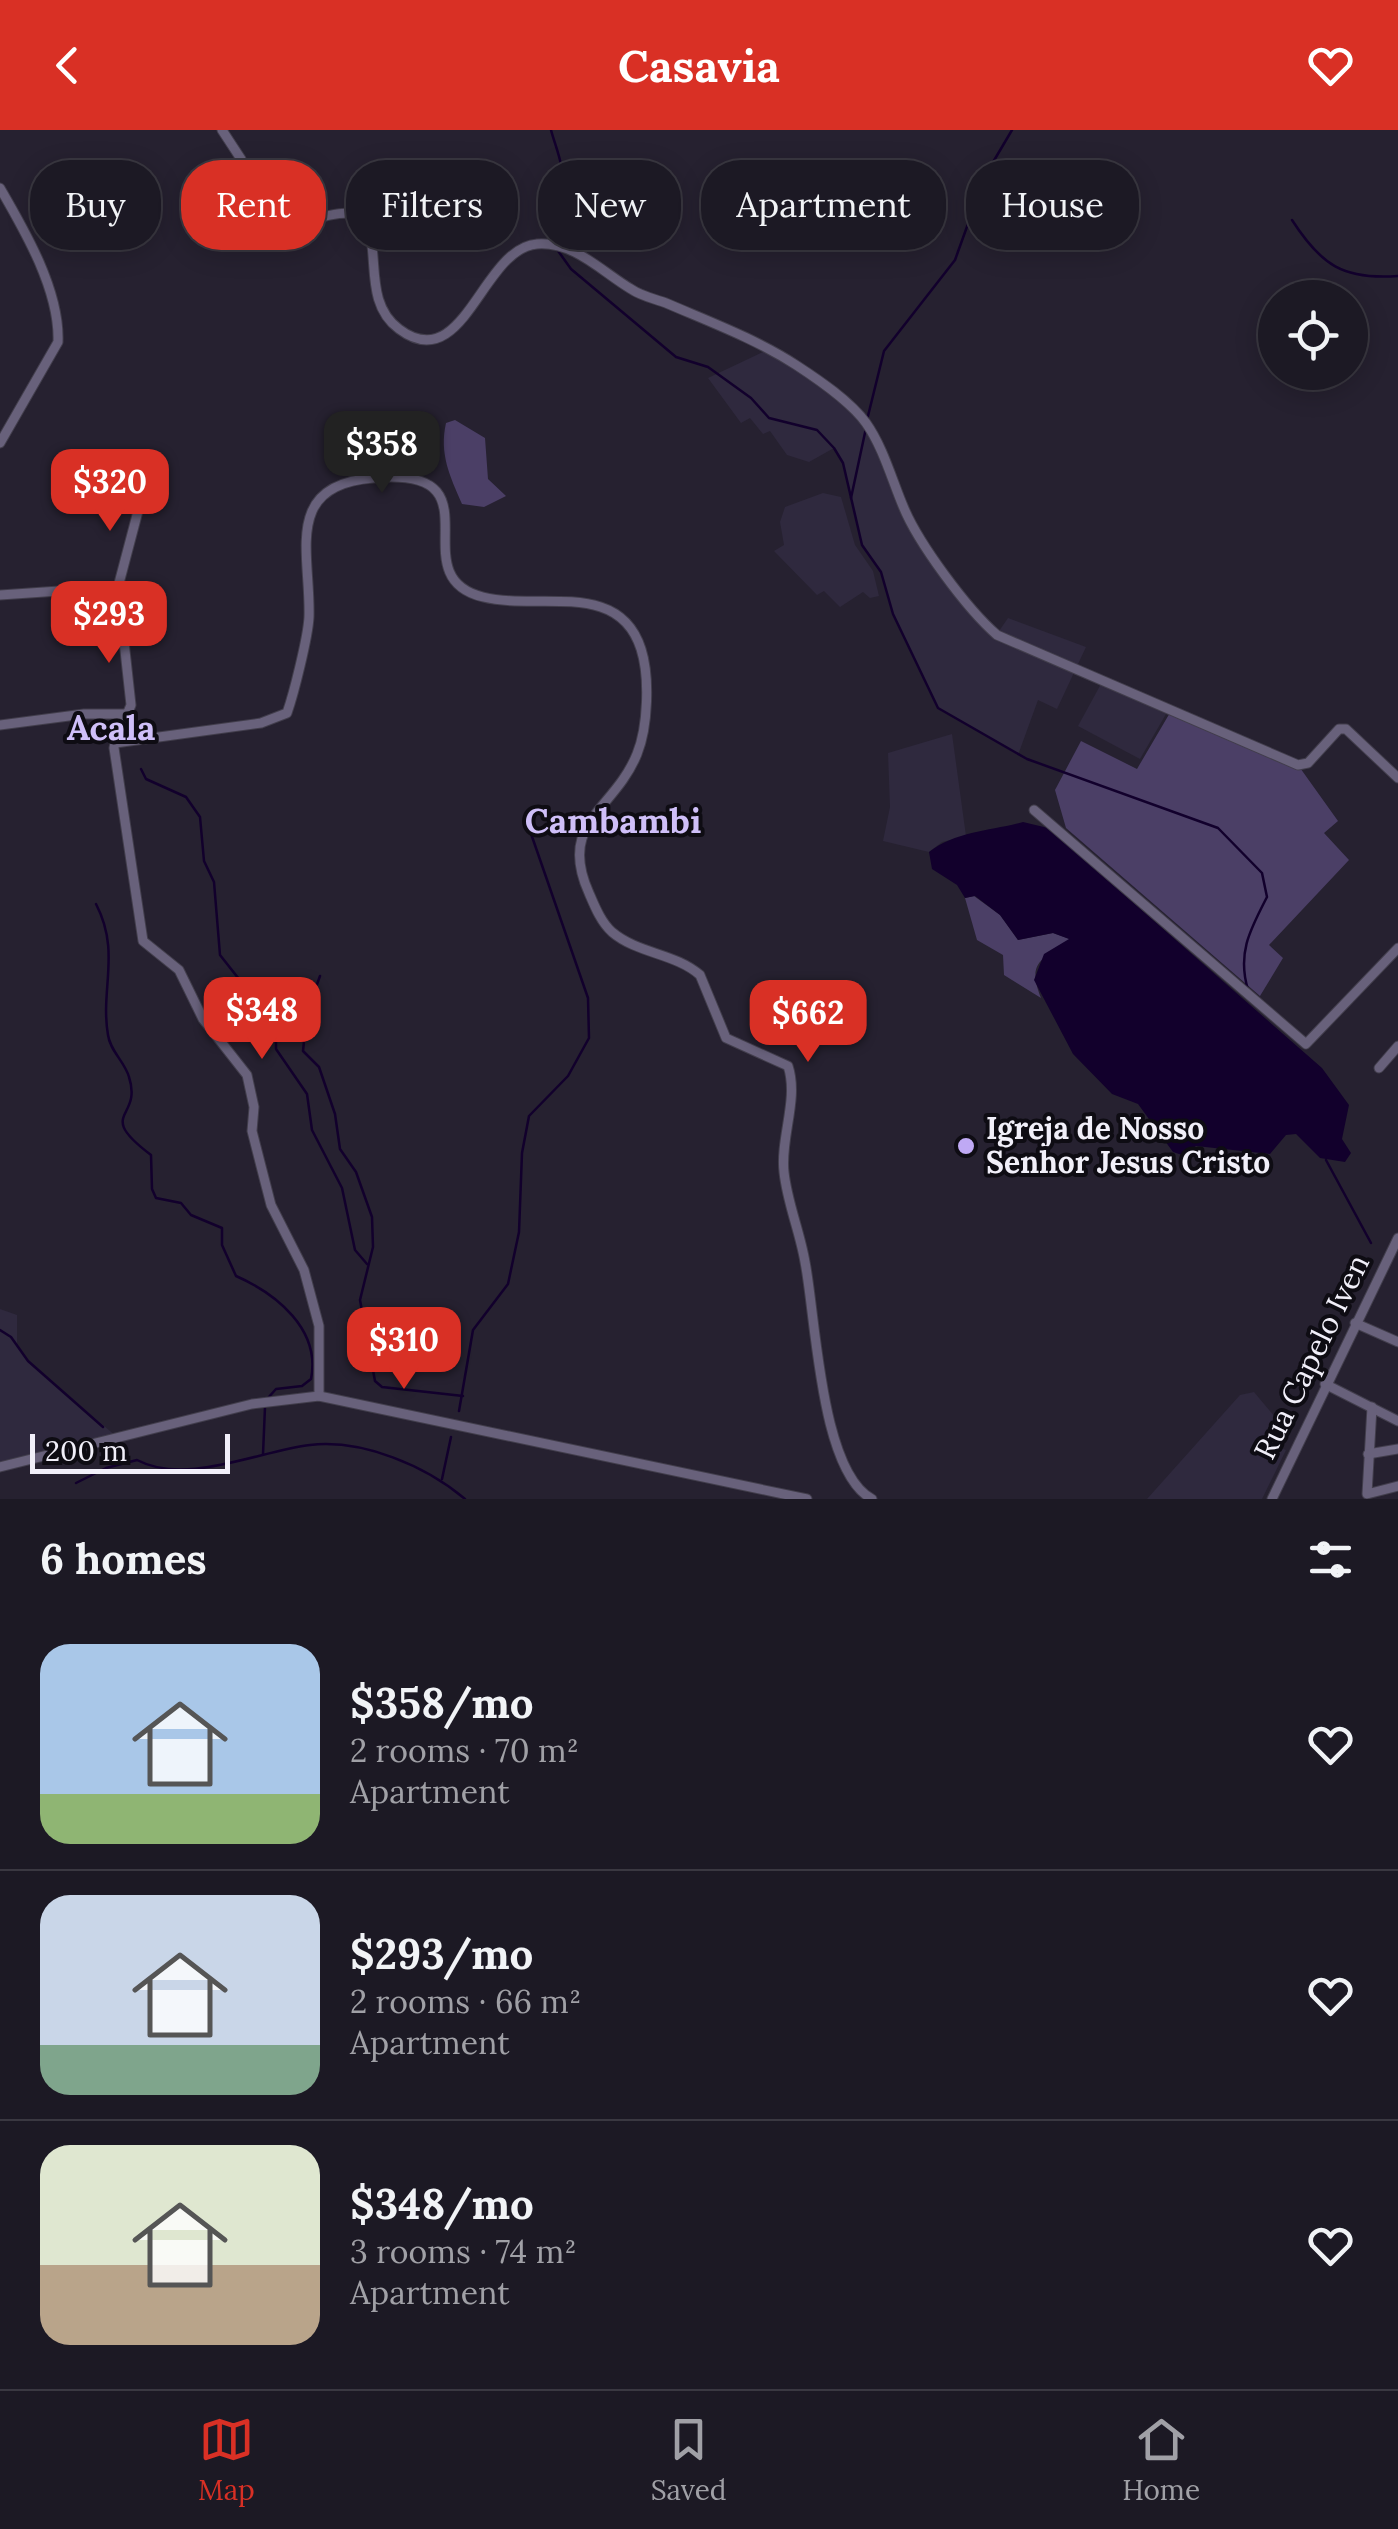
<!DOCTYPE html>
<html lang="en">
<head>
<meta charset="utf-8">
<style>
  body { margin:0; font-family:Lora,serif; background:#25222c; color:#f1f3f6; height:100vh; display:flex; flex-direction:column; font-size:38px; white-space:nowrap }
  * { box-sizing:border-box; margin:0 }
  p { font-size:32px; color:#a0a0a6 }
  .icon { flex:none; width:55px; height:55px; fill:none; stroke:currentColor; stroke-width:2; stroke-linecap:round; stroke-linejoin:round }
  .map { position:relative; height:1369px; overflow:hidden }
  .details { display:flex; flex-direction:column; background:#1c1924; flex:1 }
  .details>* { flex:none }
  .top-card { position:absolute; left:30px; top:30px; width:1340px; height:90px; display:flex; gap:20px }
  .tools { position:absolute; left:1258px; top:150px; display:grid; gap:20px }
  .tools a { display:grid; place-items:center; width:110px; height:110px; border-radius:50%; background:#1c1924; box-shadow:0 5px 25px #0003,0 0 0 2px #3a3841; font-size:50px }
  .scale { position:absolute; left:30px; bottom:25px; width:200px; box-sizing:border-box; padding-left:10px; border:5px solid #f1eff9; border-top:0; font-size:28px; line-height:35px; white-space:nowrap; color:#f1eff9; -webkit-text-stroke:8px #0e0c13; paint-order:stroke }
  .price { position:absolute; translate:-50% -85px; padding:0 22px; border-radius:20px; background:#d93025; color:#fff; font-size:32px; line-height:65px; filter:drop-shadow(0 2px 5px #0008) }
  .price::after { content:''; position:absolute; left:50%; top:60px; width:30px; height:22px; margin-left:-15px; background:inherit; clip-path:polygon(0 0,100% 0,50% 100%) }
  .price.selected { background:#222; color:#fff }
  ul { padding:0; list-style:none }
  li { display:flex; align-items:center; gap:30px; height:250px; padding:0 40px }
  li+li { border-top:2px solid #3a3841 }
  li span { display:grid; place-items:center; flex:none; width:280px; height:200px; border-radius:30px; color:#555 }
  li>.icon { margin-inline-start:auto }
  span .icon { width:120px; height:120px; fill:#fffc; stroke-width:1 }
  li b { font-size:42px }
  h2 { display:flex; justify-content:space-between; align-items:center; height:120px; padding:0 40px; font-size:42px }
  .pill { padding:0 35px; border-radius:40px; background:#1c1924; box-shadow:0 5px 25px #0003,0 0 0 2px #3a3841; font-size:35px; line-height:90px }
  .pill.selected { background:#d93025; color:#fff }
  header { display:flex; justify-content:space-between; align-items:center; height:130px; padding:0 40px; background:#d93025; color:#fff; font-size:45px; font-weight:800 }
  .dock { display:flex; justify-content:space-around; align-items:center; height:140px; border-top:2px solid #3a3841; background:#1c1924; font-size:28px; color:#a0a0a6 }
  .dock a { display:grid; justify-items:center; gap:5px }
  .dock .selected { color:#d93025 }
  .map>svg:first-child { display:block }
</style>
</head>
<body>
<header><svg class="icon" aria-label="back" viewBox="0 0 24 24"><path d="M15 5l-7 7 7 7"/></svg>Casavia<svg class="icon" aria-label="heart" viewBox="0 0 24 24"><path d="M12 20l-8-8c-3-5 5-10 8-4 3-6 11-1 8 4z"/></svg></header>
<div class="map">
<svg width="1398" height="1369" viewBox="0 0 1398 1369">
  <rect width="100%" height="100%" fill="#262130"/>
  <!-- built -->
  <g fill="#2f293e">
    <path d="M769,219L798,235L867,293L904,379L952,450L997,504L1008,488L1086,517L1057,579L1038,570L1018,625L938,578L893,484L881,442L862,415L843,333L834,318L809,332L787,325L770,301L763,304L750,288L741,293L708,248Z"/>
    <path d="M823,363L841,367L855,415L873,441L879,466L870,468L863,462L840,477L824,461L817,465L774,421L784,415L780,392L785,377Z"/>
    <path d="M1101,554L1166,584L1140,629L1078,596Z"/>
    <path d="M952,604L966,706L942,712L929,722L883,711L890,677L888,623Z"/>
    <path d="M0,1179L17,1185V1216L28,1231L117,1307L0,1336Z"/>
    <path d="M1254,1262L1275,1287L1264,1311L1286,1320L1262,1369H1147L1240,1265Z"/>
  </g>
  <!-- green -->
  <g fill="#4b3f66">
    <path d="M455,290L485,308L488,349L506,366L484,377L462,374C450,346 439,324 446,293Z"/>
    <path d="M1171,581L1298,635L1338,691L1324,703L1349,730L1269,815L1283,828L1260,866L1066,698L1055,660L1081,611L1137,639Z"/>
    <path d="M974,766L1000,785L1018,810L1053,803L1070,809C1046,830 1025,828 1041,868L1004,845L1003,825L977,810L965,768Z"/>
  </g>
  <!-- water -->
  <path fill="#12002c" d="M1023,692L1048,698L1322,938L1349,975L1342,1009L1351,1023L1345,1032L1320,1028L1296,1004L1286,1005L1270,1024L1196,1016L1182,1025L1173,1022L1138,974L1112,964L1073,924L1034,850L1044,824L1069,809L1053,803L1018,810L1000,785L975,766L965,768L957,755L932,739L929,722C956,701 991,701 1023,692Z"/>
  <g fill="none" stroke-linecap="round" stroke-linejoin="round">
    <!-- stream -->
    <g stroke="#12002c" stroke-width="2.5">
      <path d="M551,0C555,16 568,44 560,60C554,71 544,75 540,88L551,111"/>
      <path d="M1292,90C1321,135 1343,150 1398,146"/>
      <path d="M556,118L571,139L676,227L708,237L751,268L769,288L817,300L834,318L843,333L862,415L881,442L893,484L938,578L1027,629L1218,698L1262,743L1267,767C1250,800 1237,823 1248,860"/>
      <path d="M867,290L884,221L955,130L986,44L1012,0"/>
      <path d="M851,368L866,298"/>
      <path d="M141,639L146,649L186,667L200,687L204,731L214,752L220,825L276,896V919L307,964L312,1000L342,1058L355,1120L367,1134"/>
      <path d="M96,774C121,822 100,859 108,905C110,921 125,932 129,947C143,990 94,982 151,1025L152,1059L156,1068L181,1073L191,1085L222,1098V1115L236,1146C277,1164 321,1200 311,1249L302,1256L276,1259L267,1269"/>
      <path d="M320,846L307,882L303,921L319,937L335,984L340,1019L356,1042L372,1087L373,1117L360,1170L375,1251L382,1257L463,1266"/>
      <path d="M1326,1030L1371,1113"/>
      <path d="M0,1200L11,1207L28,1231L103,1297"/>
      <path d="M459,1281L473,1200L508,1154L519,1102L522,1023L529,986L568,946L589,908L588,868L528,695"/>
      <path d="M263,1324L265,1277"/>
      <path d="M442,1349L451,1307"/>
      <path d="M76,1353L106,1338L137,1330C186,1356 259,1321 310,1315C363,1309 426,1336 465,1369"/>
    </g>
    <defs>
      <g id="minor">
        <path d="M222,0L241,29L243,72C274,125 326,69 363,87C383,117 361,171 399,199C464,248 482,118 537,114C574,111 602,142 631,159C641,166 655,169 666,173C710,192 756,209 796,235C819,250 850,271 866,293C883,317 892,350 903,376C918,413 967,479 997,505L1298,635L1308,633L1339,599H1346L1398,648"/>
        <path d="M0,58C25,101 60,161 58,212L0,313"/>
        <path d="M0,465L118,457"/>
        <path d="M0,595L84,584H129"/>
        <path d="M115,613L131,575L118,457L142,366"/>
        <path d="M1034,680L1306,914L1398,818"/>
        <path d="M1379,938L1398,916"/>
        <path d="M1355,1193L1398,1212"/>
        <path d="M1325,1254L1398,1291"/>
        <path d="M319,1266V1196L304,1140L271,1075L252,1001L254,977L247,945L203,889L179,840L143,811L114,618L115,613L261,593L287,583C294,563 308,507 309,487C311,424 282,355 373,348C505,336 397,446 483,467C538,481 619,449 641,519C650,547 648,597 637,624C614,681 557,692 589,763C595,777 601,792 612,802C638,824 675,823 700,845L726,908L788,936C799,969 780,1008 784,1042C787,1072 800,1102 805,1132C816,1187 820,1341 872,1369"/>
        <path d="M1372,1277L1367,1364L1398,1356"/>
        <path d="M1368,1324L1398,1319"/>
        <path d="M0,1337L252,1274L319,1266L807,1369"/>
        <path d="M1272,1369L1398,1108"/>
      </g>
    </defs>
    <!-- minor casing -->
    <use href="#minor" stroke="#423e4c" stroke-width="11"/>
    <!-- minor -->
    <use href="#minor" stroke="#68617b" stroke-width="9"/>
  </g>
  <!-- markers -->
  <circle fill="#bfa9f4" stroke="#0e0c13" stroke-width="4" cx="966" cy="1016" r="10"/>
  <g text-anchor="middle" stroke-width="8" stroke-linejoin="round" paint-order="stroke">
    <!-- poi labels -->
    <g font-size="30" font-weight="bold" fill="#f1eff9" stroke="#0e0c13" text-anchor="start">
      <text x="986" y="1009">Igreja de Nosso<tspan x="986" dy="34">Senhor Jesus Cristo</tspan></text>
    </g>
    <!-- street labels -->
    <g font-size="30" fill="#f1eff9" stroke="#0e0c13">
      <text transform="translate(1312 1227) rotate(-64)" y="10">Rua Capelo Iven</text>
    </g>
    <!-- quarter labels -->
    <g font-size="35" font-weight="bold" fill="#cfbff8" stroke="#0e0c13">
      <text x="111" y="610">Acala</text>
      <text x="613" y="703">Cambambi</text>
    </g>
  </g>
</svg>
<div class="tools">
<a><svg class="icon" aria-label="locate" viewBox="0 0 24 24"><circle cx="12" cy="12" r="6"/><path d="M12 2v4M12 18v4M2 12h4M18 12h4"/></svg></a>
</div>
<div class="scale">200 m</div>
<b class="price selected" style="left:382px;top:366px">$358</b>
<b class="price" style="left:110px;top:404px">$320</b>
<b class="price" style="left:109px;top:536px">$293</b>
<b class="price" style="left:262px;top:932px">$348</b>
<b class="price" style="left:808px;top:935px">$662</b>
<b class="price" style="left:404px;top:1262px">$310</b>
<div class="top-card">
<a class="pill">Buy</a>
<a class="pill selected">Rent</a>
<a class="pill">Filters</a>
<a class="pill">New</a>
<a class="pill">Apartment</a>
<a class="pill">House</a>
</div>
</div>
<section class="details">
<h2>6 homes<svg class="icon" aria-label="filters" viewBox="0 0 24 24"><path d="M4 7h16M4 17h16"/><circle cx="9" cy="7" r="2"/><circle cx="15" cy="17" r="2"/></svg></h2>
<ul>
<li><span style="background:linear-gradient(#a9c7e8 75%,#8fb573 0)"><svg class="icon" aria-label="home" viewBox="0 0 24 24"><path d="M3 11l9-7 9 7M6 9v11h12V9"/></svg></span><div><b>$358/mo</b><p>2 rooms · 70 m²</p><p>Apartment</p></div><svg class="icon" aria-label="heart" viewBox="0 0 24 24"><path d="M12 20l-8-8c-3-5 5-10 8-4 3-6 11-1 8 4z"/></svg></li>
<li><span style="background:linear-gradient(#c9d6e8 75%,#7fa58c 0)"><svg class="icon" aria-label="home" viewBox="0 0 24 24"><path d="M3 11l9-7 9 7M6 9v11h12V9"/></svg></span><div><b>$293/mo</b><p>2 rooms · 66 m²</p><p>Apartment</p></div><svg class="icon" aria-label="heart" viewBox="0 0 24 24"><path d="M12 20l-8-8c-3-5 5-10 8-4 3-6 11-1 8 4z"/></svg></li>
<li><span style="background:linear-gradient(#dfe7d0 60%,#b9a48a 0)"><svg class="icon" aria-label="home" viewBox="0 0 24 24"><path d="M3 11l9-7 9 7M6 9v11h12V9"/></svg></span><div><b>$348/mo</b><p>3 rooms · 74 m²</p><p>Apartment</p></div><svg class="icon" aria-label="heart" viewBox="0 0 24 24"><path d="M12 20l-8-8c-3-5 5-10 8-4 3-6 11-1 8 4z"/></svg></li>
</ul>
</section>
<nav class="dock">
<a class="selected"><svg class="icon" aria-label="map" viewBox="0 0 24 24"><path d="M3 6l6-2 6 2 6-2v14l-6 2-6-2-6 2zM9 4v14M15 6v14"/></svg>Map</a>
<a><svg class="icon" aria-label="saved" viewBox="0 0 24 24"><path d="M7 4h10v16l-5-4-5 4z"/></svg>Saved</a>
<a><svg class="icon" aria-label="home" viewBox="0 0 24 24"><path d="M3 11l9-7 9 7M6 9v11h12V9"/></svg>Home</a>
</nav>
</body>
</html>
